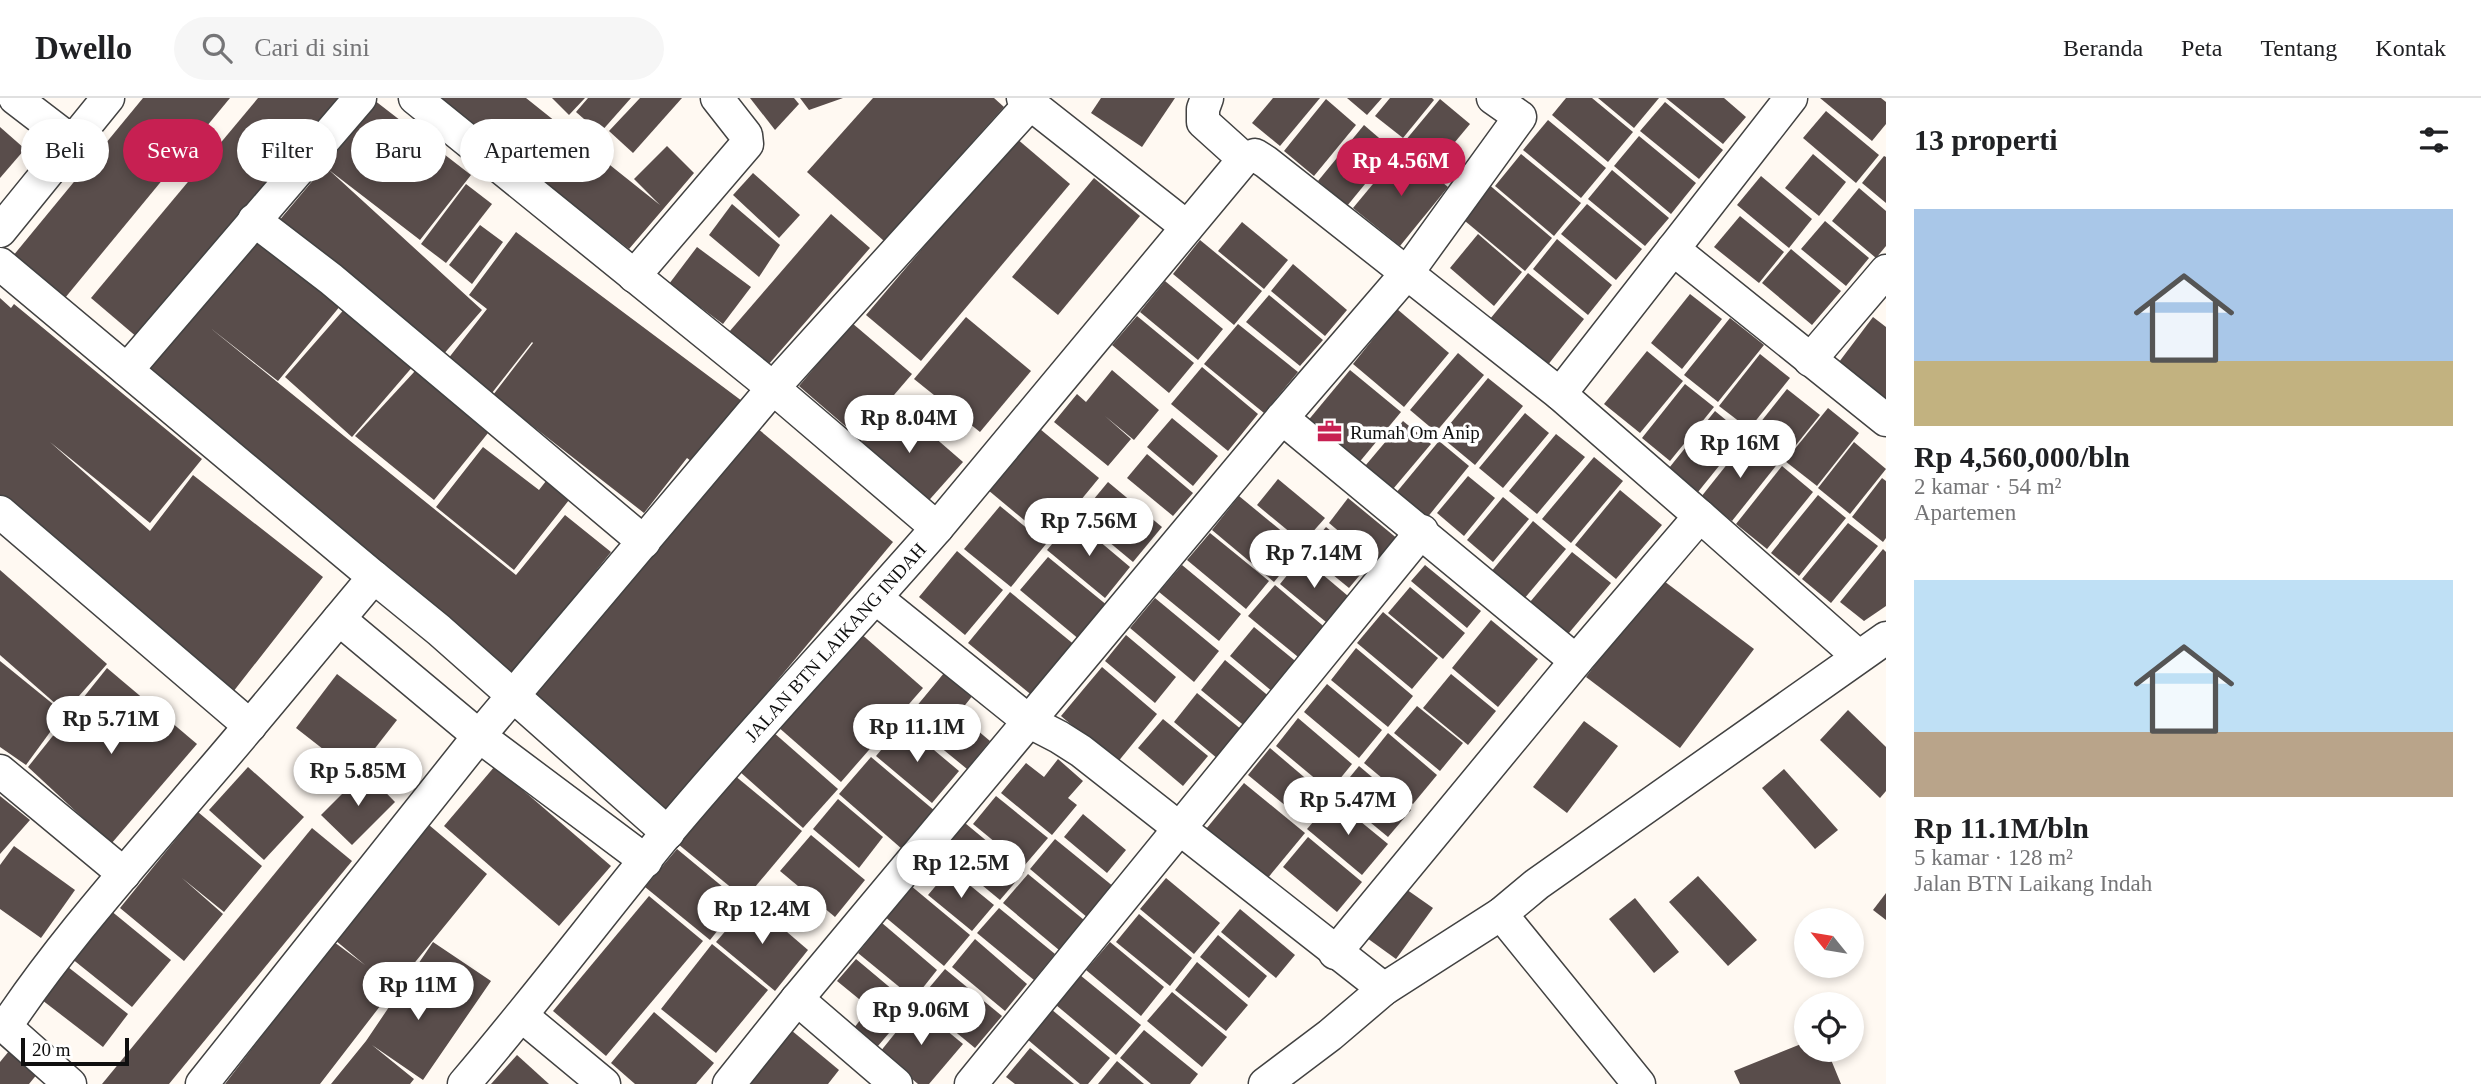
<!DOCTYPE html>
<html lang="id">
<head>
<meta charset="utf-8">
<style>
  body { margin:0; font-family:"Times New Roman",serif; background:#f6f6f6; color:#202124; height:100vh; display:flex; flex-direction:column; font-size:26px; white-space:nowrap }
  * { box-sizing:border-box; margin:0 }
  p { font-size:23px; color:#757577 }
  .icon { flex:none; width:38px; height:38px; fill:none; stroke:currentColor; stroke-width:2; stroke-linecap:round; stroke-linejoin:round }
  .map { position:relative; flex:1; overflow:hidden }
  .drawer { display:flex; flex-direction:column; background:#fff; width:595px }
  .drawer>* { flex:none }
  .guide { position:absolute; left:21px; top:21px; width:665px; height:63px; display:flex; gap:14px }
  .needle { width:46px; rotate:300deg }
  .tools { position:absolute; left:1794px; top:810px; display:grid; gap:14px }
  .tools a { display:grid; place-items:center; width:70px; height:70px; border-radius:50%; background:#fff; box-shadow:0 4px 10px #0003; font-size:35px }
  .scale { position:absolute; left:21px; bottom:18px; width:108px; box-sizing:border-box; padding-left:7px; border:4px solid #0f0f0f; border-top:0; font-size:19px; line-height:24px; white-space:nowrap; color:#0f0f0f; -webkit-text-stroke:5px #fff; paint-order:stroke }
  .price { position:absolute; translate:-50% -60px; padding:0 16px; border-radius:24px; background:#fff; color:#222; font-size:23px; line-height:46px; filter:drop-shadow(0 2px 4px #0008) }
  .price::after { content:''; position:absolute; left:50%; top:42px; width:21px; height:16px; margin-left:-10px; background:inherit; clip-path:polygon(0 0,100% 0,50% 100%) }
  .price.on { background:#c72052; color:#fff }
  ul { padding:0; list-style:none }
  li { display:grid; align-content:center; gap:14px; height:371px; padding:0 28px }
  li span { display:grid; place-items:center; height:217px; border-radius:0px; color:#555 }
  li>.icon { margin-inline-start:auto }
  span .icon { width:126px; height:126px; fill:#fffc; stroke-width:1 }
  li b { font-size:30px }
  h2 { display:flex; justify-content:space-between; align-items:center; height:84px; padding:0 28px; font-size:30px }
  .pill { padding:0 24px; border-radius:32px; background:#fff; box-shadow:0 4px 10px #0003; font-size:24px; line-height:63px }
  .pill.on { background:#c72052; color:#fff }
  header { display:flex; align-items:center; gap:42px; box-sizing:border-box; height:98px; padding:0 35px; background:#fff; border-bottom:2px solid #e0e0e0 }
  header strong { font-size:33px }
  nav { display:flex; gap:38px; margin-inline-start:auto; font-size:24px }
  .search { width:490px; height:63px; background:#f6f6f6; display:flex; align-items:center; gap:18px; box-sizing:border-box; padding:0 24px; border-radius:38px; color:#757577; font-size:26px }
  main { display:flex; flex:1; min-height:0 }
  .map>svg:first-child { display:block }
</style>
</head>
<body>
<header>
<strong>Dwello</strong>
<div class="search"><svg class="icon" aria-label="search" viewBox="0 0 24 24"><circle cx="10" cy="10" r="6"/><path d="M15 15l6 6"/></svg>Cari di sini</div>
<nav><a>Beranda</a><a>Peta</a><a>Tentang</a><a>Kontak</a></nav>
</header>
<main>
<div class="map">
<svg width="1886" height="986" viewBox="0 0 1886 986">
  <rect width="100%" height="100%" fill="#fff9f2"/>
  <!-- building -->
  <g fill="#594d4b">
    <path d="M143,0H230L60,206L8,164Z"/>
    <path d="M258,0H339L138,240L91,200Z"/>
    <path d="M436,0H526L660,107L634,81L667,48L694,75L629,151Z"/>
    <path d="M552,0H585L569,17Z"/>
    <path d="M588,0H631L600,35L576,14Z"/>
    <path d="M640,0H682L633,55L609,33Z"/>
    <path d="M750,0H794L799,6L775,32Z"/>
    <path d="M800,0H843L809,12Z"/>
    <path d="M873,0H994L1004,9L884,143L807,74Z"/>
    <path d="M1101,0H1175L1142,49L1091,15Z"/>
    <path d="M1273,0H1320L1280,48L1252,25Z"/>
    <path d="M1347,0H1382L1367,17Z"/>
    <path d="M1390,0H1432L1434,2L1403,40L1375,18Z"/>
    <path d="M1566,0H1592L1633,34L1608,64L1552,17Z"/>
    <path d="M1598,0H1659L1634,30Z"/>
    <path d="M1666,0H1724L1746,19L1723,46Z"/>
    <path d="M1820,0H1881L1886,4V26L1872,43Z"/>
    <path d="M1326,1L1356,27L1314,78L1284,53Z"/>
    <path d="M1440,1L1470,26L1435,68L1405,43Z"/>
    <path d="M374,2L471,77L420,142L329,72L482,212L442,258L278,124L325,68Z"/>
    <path d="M1665,4L1723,52L1699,81L1640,33Z"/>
    <path d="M1826,13L1879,57L1856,85L1803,40Z"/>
    <path d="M1548,22L1606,70L1581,100L1523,52Z"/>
    <path d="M1364,27L1393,52L1347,108L1318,83Z"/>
    <path d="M0,29L25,51L0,80Z"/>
    <path d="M1639,38L1696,85L1671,116L1614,68Z"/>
    <path d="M1016,40L1070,86L921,263L866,217Z"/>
    <path d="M1402,51L1448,89L1400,148L1353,110Z"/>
    <path d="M1521,56L1581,105L1554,138L1495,88Z"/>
    <path d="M1813,56L1846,84L1819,118L1785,90Z"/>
    <path d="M1884,58L1886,59V105L1862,85Z"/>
    <path d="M1612,72L1669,120L1645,148L1588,101Z"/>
    <path d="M753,75L800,117L779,140L733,97Z"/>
    <path d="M1761,78L1812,121L1789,150L1737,107Z"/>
    <path d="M1094,80L1140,118L1058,217L1012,179Z"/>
    <path d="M1487,85L1552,140L1525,173L1459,118Z"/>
    <path d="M466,86L492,106L446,165L421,146Z"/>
    <path d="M1859,90L1886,113V148L1876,160L1832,123Z"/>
    <path d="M732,106L780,147L759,179L709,137Z"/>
    <path d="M1587,106L1642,151L1616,182L1561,136Z"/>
    <path d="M831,116L870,150L768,267L729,234Z"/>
    <path d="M1740,118L1784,154L1759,185L1714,149Z"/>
    <path d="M1825,123L1869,160L1846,188L1801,151Z"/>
    <path d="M1242,124L1288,162L1264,191L1218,153Z"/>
    <path d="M480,127L503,144L472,186L449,167Z"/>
    <path d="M516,134L746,306L699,369L687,360L644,415L493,297L533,245L532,244L488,300L444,266L487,211L469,197Z"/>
    <path d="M1478,136L1522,174L1494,208L1450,170Z"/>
    <path d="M249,138L341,207L278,283L209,229L516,477L565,417L611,454L513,577L141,276Z"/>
    <path d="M1557,141L1612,187L1588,217L1533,171Z"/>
    <path d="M1200,142L1262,193L1234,227L1173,176Z"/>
    <path d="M697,149L751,189L723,226L669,186Z"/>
    <path d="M1791,151L1841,193L1812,227L1762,185Z"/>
    <path d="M1293,166L1347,212L1325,238L1271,193Z"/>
    <path d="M1528,175L1584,221L1547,268L1490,221Z"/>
    <path d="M1165,183L1223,231L1198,262L1140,214Z"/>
    <path d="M1690,196L1722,221L1682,271L1651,245Z"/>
    <path d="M1269,197L1323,242L1300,268L1246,224Z"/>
    <path d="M0,200L11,210L14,206L202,361L150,425L50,344L150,433L193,377L323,479L233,594L0,399Z"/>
    <path d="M347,208L414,267L352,339L285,279Z"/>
    <path d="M1397,211L1449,255L1404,309L1353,266Z"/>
    <path d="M1137,218L1194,265L1169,295L1112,247Z"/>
    <path d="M966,219L1031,273L980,334L914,281Z"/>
    <path d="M1873,219L1886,229V313L1833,272Z"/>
    <path d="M1730,220L1764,247L1718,304L1684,277Z"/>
    <path d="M852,225L912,276L858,339L799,288Z"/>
    <path d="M1238,226L1298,274L1264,315L1204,266Z"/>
    <path d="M1647,253L1683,283L1640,335L1604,306Z"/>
    <path d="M1458,255L1484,277L1436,334L1410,312Z"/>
    <path d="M1760,256L1790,280L1749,331L1719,308Z"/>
    <path d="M1202,269L1258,316L1228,353L1171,306Z"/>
    <path d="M1112,272L1159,312L1134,342L1105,318L1131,341L1108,368L1054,324L1077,296L1086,304Z"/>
    <path d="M1350,272L1401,314L1357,367L1306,325Z"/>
    <path d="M415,273L488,335L434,402L355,338Z"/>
    <path d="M1488,280L1523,308L1475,367L1440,338Z"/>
    <path d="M1685,286L1714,309L1670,363L1642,340Z"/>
    <path d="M1787,291L1820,317L1784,362L1752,335Z"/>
    <path d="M895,305L963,364L923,409L856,350Z"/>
    <path d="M1828,310L1859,335L1817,388L1785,363Z"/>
    <path d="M1715,313L1744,337L1698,394L1669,370Z"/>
    <path d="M1525,315L1549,335L1503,390L1479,370Z"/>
    <path d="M1172,320L1218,358L1193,388L1147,349Z"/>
    <path d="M1403,323L1431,346L1388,397L1360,374Z"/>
    <path d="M757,330L893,444L665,717L529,603Z"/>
    <path d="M1040,331L1099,380L1048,442L988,392Z"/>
    <path d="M1556,336L1585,359L1537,416L1509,393Z"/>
    <path d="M1748,340L1779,364L1732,423L1701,399Z"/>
    <path d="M1439,343L1469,368L1422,426L1391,401Z"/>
    <path d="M1854,344L1886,371L1850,416L1818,390Z"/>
    <path d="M483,349L539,392L546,383L569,402L514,472L436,409Z"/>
    <path d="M1147,356L1193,395L1173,418L1127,380Z"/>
    <path d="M1594,359L1623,383L1571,445L1542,421Z"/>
    <path d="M1782,368L1813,394L1767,451L1736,426Z"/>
    <path d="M1468,378L1495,400L1464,438L1437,415Z"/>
    <path d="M1882,380L1886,383V440L1883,444L1852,419Z"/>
    <path d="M1278,381L1325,420L1303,445L1257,407Z"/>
    <path d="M1108,384L1162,429L1133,464L1079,419Z"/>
    <path d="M1620,392L1662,427L1616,481L1575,447Z"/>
    <path d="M1818,397L1846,420L1799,478L1771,455Z"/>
    <path d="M1239,398L1302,450L1274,484L1212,432Z"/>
    <path d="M1503,399L1529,421L1493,464L1467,442Z"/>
    <path d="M1348,400L1399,442L1379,467L1329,425Z"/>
    <path d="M1000,408L1046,446L1011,489L964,451Z"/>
    <path d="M1073,421L1130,469L1105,500L1047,452Z"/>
    <path d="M1533,423L1566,451L1519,507L1486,480Z"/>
    <path d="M1848,425L1878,448L1831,505L1802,481Z"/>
    <path d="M1326,429L1370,465L1349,490L1305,454Z"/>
    <path d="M1210,435L1269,483L1246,511L1187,462Z"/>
    <path d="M1883,451L1886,454V508L1864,523L1840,504Z"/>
    <path d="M957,453L1003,492L965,537L919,499Z"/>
    <path d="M1572,454L1611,485L1563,542L1525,510Z"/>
    <path d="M1048,459L1108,508L1080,542L1020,492Z"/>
    <path d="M1302,459L1348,498L1326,524L1280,486Z"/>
    <path d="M1182,467L1241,516L1219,543L1159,494Z"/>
    <path d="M1425,467L1481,513L1467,530L1411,483Z"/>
    <path d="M0,472L107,566L65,614L0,557Z"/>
    <path d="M1660,480L1754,551L1680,650L1586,579Z"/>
    <path d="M1275,487L1328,532L1303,563L1248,518Z"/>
    <path d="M1410,489L1465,535L1443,561L1388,515Z"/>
    <path d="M1010,494L1076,548L1034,599L968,545Z"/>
    <path d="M1155,500L1219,553L1194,584L1130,530Z"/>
    <path d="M1383,514L1438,560L1412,591L1357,545Z"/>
    <path d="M1491,522L1538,561L1498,609L1452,570Z"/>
    <path d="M1254,529L1299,566L1274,595L1230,558Z"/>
    <path d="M859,534L923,590L841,684L777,628Z"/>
    <path d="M1126,537L1176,579L1155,605L1105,563Z"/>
    <path d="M1356,550L1413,598L1388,629L1331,582Z"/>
    <path d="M1225,562L1271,600L1247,630L1201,592Z"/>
    <path d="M0,563L64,615L26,667L0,649Z"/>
    <path d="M949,569L977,592L958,616L990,643L967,671L906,621Z"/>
    <path d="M1102,569L1157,616L1117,665L1061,618Z"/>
    <path d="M107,570L197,646L111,746L28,669Z"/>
    <path d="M337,576L397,622L355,676L296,630Z"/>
    <path d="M1451,576L1496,613L1468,647L1423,610Z"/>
    <path d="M1327,586L1382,632L1359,660L1304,614Z"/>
    <path d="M1197,595L1242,632L1218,661L1174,624Z"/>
    <path d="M1417,608L1463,645L1440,673L1394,635Z"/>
    <path d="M1848,612L1886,649V693L1880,700L1820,642Z"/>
    <path d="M1298,620L1352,666L1330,693L1276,648Z"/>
    <path d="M1163,621L1208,658L1183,688L1138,650Z"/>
    <path d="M1584,623L1618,648L1567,715L1533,689Z"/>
    <path d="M903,626L959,673L932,705L876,658Z"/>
    <path d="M773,634L838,691L803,730L739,673Z"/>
    <path d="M1388,635L1437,677L1413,706L1364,665Z"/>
    <path d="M1270,650L1324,696L1303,722L1248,677Z"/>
    <path d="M871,659L935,713L902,751L839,696Z"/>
    <path d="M1058,661L1083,683L1068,700L1077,707L1052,737L1001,695L1026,665L1044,679Z"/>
    <path d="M495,668L611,768L559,828L444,728Z"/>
    <path d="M1359,668L1411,712L1388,739L1336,696Z"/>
    <path d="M248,669L304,719L264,762L209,712Z"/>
    <path d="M1784,671L1838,732L1815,751L1762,690Z"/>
    <path d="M365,673L395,704L352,747L321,717Z"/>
    <path d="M734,677L802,733L745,801L678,746Z"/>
    <path d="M1244,685L1305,735L1267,781L1206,731Z"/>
    <path d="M0,698L30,722L0,756Z"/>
    <path d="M996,698L1048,740L1024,768L973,726Z"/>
    <path d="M838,701L883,739L859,770L813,731Z"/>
    <path d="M1333,701L1388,746L1362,777L1307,731Z"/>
    <path d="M198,714L262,768L224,814L182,780L223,816L184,863L120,810Z"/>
    <path d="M1083,716L1126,752L1107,775L1064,739Z"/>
    <path d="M965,725L1024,774L1000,802L942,754Z"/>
    <path d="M429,727L487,776L394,890L320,986H225L334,844L365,867L335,842Z"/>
    <path d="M312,730L352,763L169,986H102Z"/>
    <path d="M811,737L865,782L835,819L780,773Z"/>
    <path d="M1308,739L1362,784L1337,814L1283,769Z"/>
    <path d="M1055,741L1114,789L1088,820L1030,771Z"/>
    <path d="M14,748L75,792L41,840L0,811V767Z"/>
    <path d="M677,751L741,804L710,842L645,789Z"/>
    <path d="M950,771L994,807L972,833L928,797Z"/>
    <path d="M1028,776L1084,822L1059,852L1003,805Z"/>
    <path d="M1698,778L1757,842L1728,868L1669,804Z"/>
    <path d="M1166,780L1220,825L1194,856L1140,811Z"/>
    <path d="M910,787L970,837L944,868L884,818Z"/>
    <path d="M1403,789L1433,810L1396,861L1367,840Z"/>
    <path d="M1886,795V822L1873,812Z"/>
    <path d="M649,798L703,843L606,958L553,913Z"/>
    <path d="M1635,800L1679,854L1654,875L1609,821Z"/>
    <path d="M751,803L808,852L775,893L716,844Z"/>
    <path d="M999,810L1055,856L1034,882L977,835Z"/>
    <path d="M1240,811L1295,857L1276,880L1221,834Z"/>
    <path d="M110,812L171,862L132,909L71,860Z"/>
    <path d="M1139,816L1192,860L1170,888L1116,844Z"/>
    <path d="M882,825L937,872L914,901L858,855Z"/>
    <path d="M1218,837L1267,878L1249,900L1200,859Z"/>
    <path d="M975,841L1027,886L1005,913L952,869Z"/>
    <path d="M433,844L491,883L423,982L372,947L414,981L410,986H331L366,943Z"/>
    <path d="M1110,844L1164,889L1141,918L1086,872Z"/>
    <path d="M712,846L768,892L716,955L661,911Z"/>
    <path d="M856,861L912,908L872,955L849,936L870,910L837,883Z"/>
    <path d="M1197,864L1248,907L1226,933L1175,892Z"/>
    <path d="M68,869L128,916L103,949L42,902Z"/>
    <path d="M945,871L1002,918L975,950L918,903Z"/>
    <path d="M1080,877L1141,927L1116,957L1056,907Z"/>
    <path d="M1172,894L1227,939L1202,969L1147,923Z"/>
    <path d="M917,908L963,946L929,986H918L880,954Z"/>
    <path d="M1051,911L1110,960L1088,986H1080L1027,941Z"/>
    <path d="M654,914L714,965L696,986H635L611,965Z"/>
    <path d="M791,932L839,972L828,986H747Z"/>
    <path d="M1144,932L1198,976L1190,986H1151L1120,960Z"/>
    <path d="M1806,944V952H1827L1841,986H1740L1734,973Z"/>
    <path d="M1030,950L1074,986H1015L1006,979Z"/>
    <path d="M9,953L38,975L29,986H0V964Z"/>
    <path d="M517,957L549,986H491Z"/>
    <path d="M1117,963L1144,986H1098Z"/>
  </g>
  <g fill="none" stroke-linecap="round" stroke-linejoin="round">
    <defs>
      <g id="minor">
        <path d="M15,0L71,43"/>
        <path d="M415,0L773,290L937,430C848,532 754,631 667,735C599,818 534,904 464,986"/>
        <path d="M1023,0L1187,129"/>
        <path d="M1207,0L1203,11V24L1244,61"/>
        <path d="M254,122L331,181L644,444"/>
        <path d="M0,133L108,0"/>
        <path d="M1673,151L1886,322"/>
        <path d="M0,166L374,479C315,549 257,621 196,691C131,768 62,844 6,928"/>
        <path d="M634,178L747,46L746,37L717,0"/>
        <path d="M1810,262L1886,173"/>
        <path d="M127,272L360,0"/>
        <path d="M1282,320L1576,563"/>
        <path d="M0,414L250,628"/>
        <path d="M1700,418L1858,558"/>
        <path d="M937,430L1244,61L1255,57L1266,64L1560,296L1791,0"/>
        <path d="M374,479L439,532L668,735"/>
        <path d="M876,500L1030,624L1059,639L1081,653L1384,891"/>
        <path d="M339,521L479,638L646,763"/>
        <path d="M0,673L124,776"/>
        <path d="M1501,816L1639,986"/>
        <path d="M1335,855L1576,563L1700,418L1560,296"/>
        <path d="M797,901L896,986"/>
        <path d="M522,918L604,986"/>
        <path d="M0,924L70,986"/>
        <path d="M202,986L479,638L773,290L1030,6"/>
        <path d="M729,986L797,901L1282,320L1407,175L1520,19L1493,0"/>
        <path d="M971,986L1422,433"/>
        <path d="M1265,986L1330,937L1384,891L1501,816L1537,786L1886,540"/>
      </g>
    </defs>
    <!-- minor casing -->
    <use href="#minor" stroke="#424242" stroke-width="35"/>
    <!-- minor -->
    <use href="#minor" stroke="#fff" stroke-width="32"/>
  </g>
  <!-- icons -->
  <defs>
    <symbol id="office-bare" viewBox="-9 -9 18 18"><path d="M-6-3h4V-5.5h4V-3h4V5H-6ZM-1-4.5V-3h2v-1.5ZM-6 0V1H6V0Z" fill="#c72052" stroke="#fff" stroke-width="2.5" paint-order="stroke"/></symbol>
  </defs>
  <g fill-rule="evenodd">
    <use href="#office-bare" x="1312" y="316" width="35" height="35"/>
  </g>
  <g text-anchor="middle" stroke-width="7" stroke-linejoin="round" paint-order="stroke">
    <!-- poi labels -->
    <g font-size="19" fill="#0f0f0f" stroke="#fff" text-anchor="start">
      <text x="1350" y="341">Rumah Om Anip</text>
    </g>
    <!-- street labels -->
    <g font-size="19" fill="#0f0f0f" stroke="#fff">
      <text transform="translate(835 544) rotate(-48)" y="7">JALAN BTN LAIKANG INDAH</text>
    </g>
  </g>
</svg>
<div class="tools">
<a><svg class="needle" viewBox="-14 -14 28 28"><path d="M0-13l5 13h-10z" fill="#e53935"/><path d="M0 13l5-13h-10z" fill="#757577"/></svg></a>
<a><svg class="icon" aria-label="locate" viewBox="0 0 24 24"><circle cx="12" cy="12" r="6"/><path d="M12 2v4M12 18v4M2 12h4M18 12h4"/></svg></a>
</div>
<div class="scale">20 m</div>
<b class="price on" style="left:1401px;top:100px">Rp 4.56M</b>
<b class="price" style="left:909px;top:357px">Rp 8.04M</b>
<b class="price" style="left:1740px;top:382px">Rp 16M</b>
<b class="price" style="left:1089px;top:460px">Rp 7.56M</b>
<b class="price" style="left:1314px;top:492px">Rp 7.14M</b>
<b class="price" style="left:111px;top:658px">Rp 5.71M</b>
<b class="price" style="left:917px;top:666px">Rp 11.1M</b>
<b class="price" style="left:358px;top:710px">Rp 5.85M</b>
<b class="price" style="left:1348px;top:739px">Rp 5.47M</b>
<b class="price" style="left:961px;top:802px">Rp 12.5M</b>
<b class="price" style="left:762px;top:848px">Rp 12.4M</b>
<b class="price" style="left:418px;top:924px">Rp 11M</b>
<b class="price" style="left:921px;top:949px">Rp 9.06M</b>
<div class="guide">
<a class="pill">Beli</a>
<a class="pill on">Sewa</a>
<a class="pill">Filter</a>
<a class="pill">Baru</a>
<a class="pill">Apartemen</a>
</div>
</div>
<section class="drawer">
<h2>13 properti<svg class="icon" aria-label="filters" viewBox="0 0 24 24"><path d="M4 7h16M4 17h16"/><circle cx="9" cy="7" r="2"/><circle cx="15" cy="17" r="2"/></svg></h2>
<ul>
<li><span style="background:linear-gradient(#a9c7e8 70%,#c2b280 0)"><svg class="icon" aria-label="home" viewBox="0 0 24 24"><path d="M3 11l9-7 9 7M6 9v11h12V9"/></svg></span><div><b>Rp 4,560,000/bln</b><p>2 kamar · 54 m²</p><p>Apartemen</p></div></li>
<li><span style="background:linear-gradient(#bfe0f5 70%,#b9a48a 0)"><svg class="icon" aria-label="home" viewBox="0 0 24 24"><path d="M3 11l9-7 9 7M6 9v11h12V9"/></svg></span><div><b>Rp 11.1M/bln</b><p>5 kamar · 128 m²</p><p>Jalan BTN Laikang Indah</p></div></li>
</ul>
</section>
</main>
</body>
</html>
